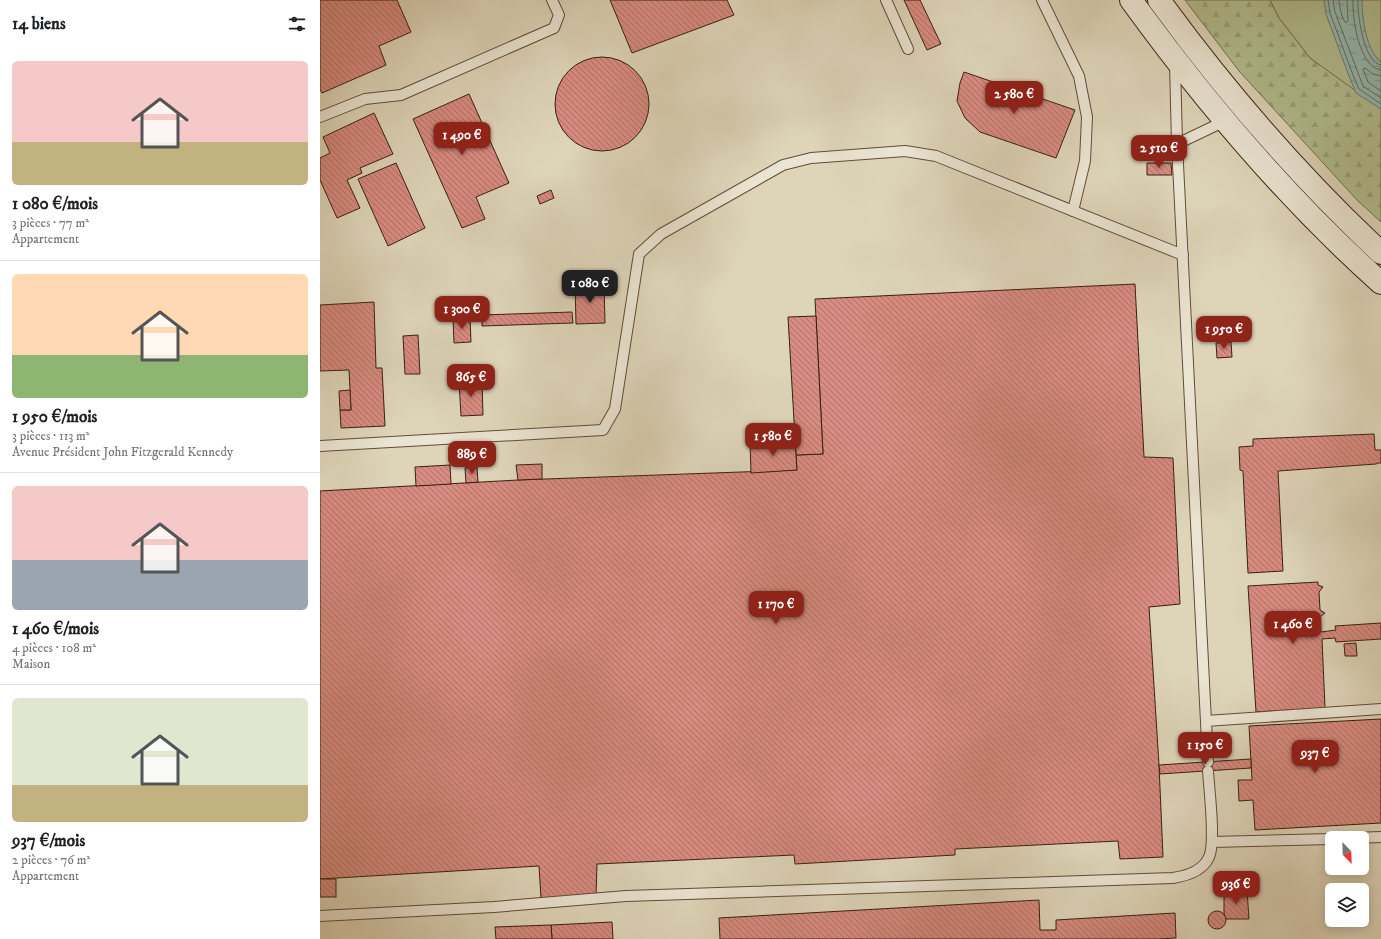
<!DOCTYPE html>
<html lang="fr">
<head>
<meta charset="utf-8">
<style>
  body { margin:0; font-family:"IM FELL DW Pica",serif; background:#f2f2f2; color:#202124; height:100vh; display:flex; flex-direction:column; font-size:15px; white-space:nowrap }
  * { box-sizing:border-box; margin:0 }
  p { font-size:13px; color:#757577 }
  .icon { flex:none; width:22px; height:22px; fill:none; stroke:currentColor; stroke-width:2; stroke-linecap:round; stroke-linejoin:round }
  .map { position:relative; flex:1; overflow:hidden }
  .drawer { display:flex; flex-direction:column; background:#fff; width:320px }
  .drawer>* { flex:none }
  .needle { width:26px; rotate:157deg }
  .buttons { position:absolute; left:1005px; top:831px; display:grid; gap:8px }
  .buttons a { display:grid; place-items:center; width:44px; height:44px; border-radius:6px; background:#fff; box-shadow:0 2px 10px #0003; font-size:20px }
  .price { position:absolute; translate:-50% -34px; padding:0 9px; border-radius:8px; background:#8f2418; color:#fff; font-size:13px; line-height:26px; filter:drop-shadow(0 1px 2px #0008) }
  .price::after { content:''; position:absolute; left:50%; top:24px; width:12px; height:9px; margin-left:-6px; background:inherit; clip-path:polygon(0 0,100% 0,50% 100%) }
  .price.on { background:#222; color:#fff }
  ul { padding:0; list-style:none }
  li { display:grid; align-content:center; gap:8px; height:212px; padding:0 12px }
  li+li { border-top:1px solid #e0e0e0 }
  li span { display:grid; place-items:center; height:124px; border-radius:6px; color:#555 }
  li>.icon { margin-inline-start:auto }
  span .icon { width:72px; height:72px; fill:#fffc; stroke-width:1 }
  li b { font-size:17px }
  h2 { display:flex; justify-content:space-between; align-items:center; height:48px; padding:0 12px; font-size:17px }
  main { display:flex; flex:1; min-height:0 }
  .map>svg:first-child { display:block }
</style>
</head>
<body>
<main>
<section class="drawer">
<h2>14 biens<svg class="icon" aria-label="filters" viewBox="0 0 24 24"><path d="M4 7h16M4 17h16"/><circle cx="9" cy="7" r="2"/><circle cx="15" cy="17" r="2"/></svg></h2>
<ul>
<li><span style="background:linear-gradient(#f6c9c9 65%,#c2b280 0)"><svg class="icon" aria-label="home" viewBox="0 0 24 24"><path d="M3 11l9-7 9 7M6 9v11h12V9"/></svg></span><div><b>1 080 €/mois</b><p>3 pièces · 77 m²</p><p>Appartement</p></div></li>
<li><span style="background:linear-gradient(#ffd9b3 65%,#8fb573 0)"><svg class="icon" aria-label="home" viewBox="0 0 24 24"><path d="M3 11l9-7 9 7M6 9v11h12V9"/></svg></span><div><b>1 950 €/mois</b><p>3 pièces · 113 m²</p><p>Avenue Président John Fitzgerald Kennedy</p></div></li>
<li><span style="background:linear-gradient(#f6c9c9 60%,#9aa5b1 0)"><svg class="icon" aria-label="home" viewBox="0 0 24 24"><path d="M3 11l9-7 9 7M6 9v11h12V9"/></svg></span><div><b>1 460 €/mois</b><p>4 pièces · 108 m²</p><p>Maison</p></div></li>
<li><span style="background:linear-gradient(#dfe7d0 70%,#c2b280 0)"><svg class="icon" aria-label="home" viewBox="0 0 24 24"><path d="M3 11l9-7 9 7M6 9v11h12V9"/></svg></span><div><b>937 €/mois</b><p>2 pièces · 76 m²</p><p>Appartement</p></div></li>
</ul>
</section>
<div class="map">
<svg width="1061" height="939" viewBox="0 0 1061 939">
  <defs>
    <pattern id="forest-firs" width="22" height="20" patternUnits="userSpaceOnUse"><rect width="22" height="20" fill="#b1bd90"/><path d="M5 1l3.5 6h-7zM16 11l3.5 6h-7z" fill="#99a27b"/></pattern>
    <pattern id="water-ripples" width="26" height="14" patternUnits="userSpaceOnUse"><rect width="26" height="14" fill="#93b9b0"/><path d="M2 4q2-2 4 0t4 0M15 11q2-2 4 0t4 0" fill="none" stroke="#79968e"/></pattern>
    <pattern id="building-back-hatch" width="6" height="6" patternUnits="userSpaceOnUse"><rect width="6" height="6" fill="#d88b80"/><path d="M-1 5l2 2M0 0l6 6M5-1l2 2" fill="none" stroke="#b07167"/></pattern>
  </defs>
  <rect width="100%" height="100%" fill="#ded5b9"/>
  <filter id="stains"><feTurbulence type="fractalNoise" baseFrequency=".005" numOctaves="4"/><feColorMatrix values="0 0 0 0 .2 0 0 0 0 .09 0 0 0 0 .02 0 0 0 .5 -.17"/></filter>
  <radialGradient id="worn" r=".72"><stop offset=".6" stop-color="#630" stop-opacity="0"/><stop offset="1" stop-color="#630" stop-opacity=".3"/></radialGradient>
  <!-- green -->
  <path fill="#b1bd90" stroke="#756e50" d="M950,0H1061V74L1036,93L990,58L959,18Z"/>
  <!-- forest -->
  <path fill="url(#forest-firs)" stroke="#756e50" d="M865,0H950L959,18L990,58L1061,109V222L1037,200L919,71Z"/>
  <!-- water -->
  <path fill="url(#water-ripples)" stroke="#6f7b70" d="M1004,0H1042C1042,18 1046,50 1061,62V109L1036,93L1029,76L1006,14Z"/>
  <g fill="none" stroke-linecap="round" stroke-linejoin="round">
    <!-- shore -->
    <g stroke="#666c60" stroke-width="1">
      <path d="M1008,0L1010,13L1033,75L1039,89L1061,104"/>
      <path d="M1013,0L1015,12L1043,86L1061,98"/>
      <path d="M1019,0C1020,8 1021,17 1026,23L1028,21L1027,0"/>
      <path d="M1033,0C1032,17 1039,68 1061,70"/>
      <path d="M1038,0C1037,14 1044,63 1061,65"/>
      <path d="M1061,76L1053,74L1045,68L1043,69L1048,82L1061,91"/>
    </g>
  </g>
  <!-- building -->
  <g fill="url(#building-back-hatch)" stroke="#391e11">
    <path d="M0,0H77L91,32L59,46L66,65L2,93L0,89Z"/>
    <path d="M290,0H407L414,15L312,53Z"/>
    <path d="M584,0H600L621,44L607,50Z"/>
    <circle cx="282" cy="104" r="47"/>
    <path d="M644,72L755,110L736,158L660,132L645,118L637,101L640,83Z"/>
    <path d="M149,94L189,183L156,197L165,219L142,228L93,119Z"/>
    <path d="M54,113L73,154L40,168L42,173L27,180L40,208L17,218L0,180V158L10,153L3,137Z"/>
    <path d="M76,163L105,228L68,246L38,179Z"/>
    <path d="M827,163H851L852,175H827Z"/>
    <path d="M231,190L234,198L220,204L217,196Z"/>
    <path d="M284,284L285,323L256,324L255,285Z"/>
    <path d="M815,284L824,457L853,458L860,604L829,607L839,765L843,857L800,859L798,841L635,849V855L475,864L474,855L277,864L276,896L221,898L219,866L0,879V491L198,480L477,470L476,455L503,454L495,299Z"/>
    <path d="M54,302L56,368H62L65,426L21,428L20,410H31L29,370L0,371V305Z"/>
    <path d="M252,312L253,323L162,326V315Z"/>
    <path d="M496,316L503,454L476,455L468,317Z"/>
    <path d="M133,318H150L151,342L134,343Z"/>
    <path d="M98,335L100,374H85L83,336Z"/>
    <path d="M911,342L912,357L897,358L896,343Z"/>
    <path d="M162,381L163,415L141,416L139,382Z"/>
    <path d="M30,390L31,410H20L19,391Z"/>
    <path d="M1054,434L1055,450H1061V463H1058L1056,464L958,471L963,571L928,573L923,471L920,470L919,447L933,446V439Z"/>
    <path d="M475,441L477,470L431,473L430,443Z"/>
    <path d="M222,464V479L198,480L196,465Z"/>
    <path d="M130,465L131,484L96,486L95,467Z"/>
    <path d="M157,467L158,482L146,483L145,468Z"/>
    <path d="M998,582V585L1003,587L999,592L1000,610L1005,613L1000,617L1001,632L1016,630L1015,626L1061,623V639L1016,642L1015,638L1002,639L1005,708L936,712L928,586Z"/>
    <path d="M1036,643L1037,656H1025L1024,644Z"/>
    <path d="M1061,719V823L935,830L933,800L919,801L918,780H932L929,726Z"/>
    <path d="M931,759V768L840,774L839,765Z"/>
    <rect x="0" y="879" width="16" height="18"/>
    <path d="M904,890H927L929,919H906L904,914Z"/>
    <path d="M719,900L720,930H736V920L855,913L856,938L837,939H400L399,918Z"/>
    <circle cx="897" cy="920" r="9"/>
    <path d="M292,922L293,939H232L231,925Z"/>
    <path d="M231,925L232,939H176L175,927Z"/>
  </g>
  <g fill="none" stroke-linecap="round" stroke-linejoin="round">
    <defs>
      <g id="service">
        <path d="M566,0L588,49"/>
        <path d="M722,0L759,76L767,117L765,161L753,211"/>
        <path d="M855,63L857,144L905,121"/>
        <path d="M0,117L45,99L81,95L234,28L239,15L232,0"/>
        <path d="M857,144L888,762"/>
        <path d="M0,446L283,430L295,409L319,254L341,234L463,165L491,158L585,151L616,156L863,255"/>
        <path d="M886,721L1061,709"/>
        <path d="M1034,838L1061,837"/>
        <path d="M892,842L1012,839"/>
        <path d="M0,916L174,907L306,896L853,878C866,876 883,871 889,857C896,842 889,789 888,771"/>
      </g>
      <g id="secondary">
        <path d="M811,0C885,102 967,199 1061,283"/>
        <path d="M839,0C905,91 979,176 1061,253"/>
      </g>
    </defs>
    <!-- service casing -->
    <use href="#service" stroke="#624c3b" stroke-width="12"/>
    <!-- secondary casing -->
    <use href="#secondary" stroke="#391e11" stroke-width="24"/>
    <!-- service -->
    <use href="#service" stroke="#eae4d2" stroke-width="10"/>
    <!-- secondary -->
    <use href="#secondary" stroke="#eae4d2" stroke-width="22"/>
  </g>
  <rect width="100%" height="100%" filter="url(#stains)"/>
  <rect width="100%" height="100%" fill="url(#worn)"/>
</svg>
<div class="buttons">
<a><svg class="needle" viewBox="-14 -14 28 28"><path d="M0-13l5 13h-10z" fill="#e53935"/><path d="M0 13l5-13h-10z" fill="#757577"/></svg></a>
<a><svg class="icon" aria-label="layers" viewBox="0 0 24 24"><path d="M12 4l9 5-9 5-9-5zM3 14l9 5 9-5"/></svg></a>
</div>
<b class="price" style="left:694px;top:115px">2 580 €</b>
<b class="price" style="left:142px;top:156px">1 490 €</b>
<b class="price" style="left:839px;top:169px">2 510 €</b>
<b class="price on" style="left:270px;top:304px">1 080 €</b>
<b class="price" style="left:142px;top:330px">1 300 €</b>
<b class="price" style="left:904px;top:350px">1 950 €</b>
<b class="price" style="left:151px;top:398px">865 €</b>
<b class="price" style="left:453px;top:457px">1 580 €</b>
<b class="price" style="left:152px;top:475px">889 €</b>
<b class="price" style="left:456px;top:625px">1 170 €</b>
<b class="price" style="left:973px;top:645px">1 460 €</b>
<b class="price" style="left:885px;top:766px">1 150 €</b>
<b class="price" style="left:995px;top:774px">937 €</b>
<b class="price" style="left:916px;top:905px">936 €</b>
</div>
</main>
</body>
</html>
